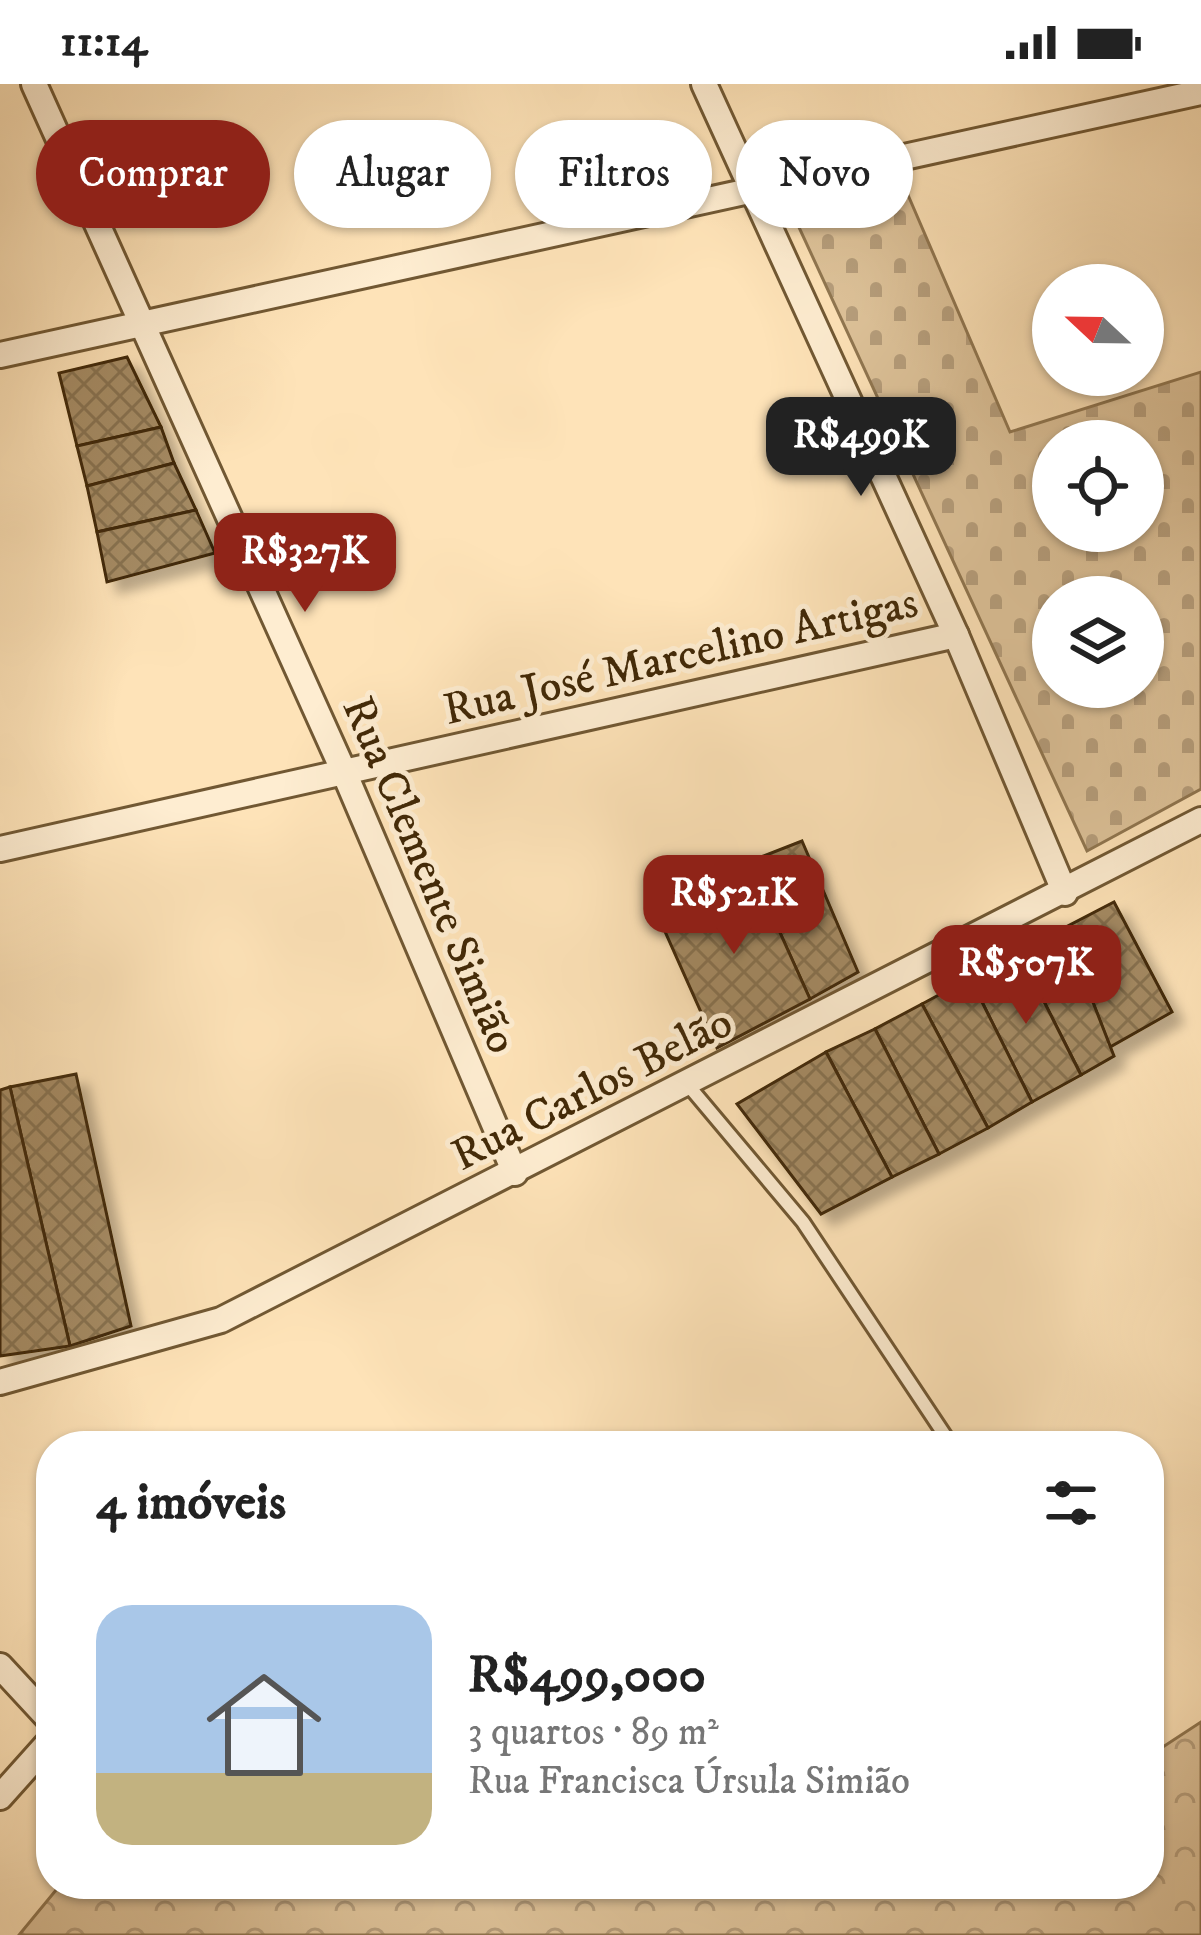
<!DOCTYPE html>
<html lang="pt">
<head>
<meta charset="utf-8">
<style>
  body { margin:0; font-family:"IM FELL DW Pica",serif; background:#f2f2f2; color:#222; height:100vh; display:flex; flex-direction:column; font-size:45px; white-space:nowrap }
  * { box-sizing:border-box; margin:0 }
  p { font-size:39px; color:#767676 }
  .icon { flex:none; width:66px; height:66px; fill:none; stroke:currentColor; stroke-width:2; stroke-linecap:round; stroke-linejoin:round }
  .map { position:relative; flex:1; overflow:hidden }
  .details { position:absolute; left:36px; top:1347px; width:1128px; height:468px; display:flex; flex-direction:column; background:#fff; border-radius:48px; box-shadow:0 3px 9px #0004 }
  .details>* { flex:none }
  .banner { position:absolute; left:36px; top:36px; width:1131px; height:108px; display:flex; gap:24px }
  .needle { width:78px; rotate:292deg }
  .controls { position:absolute; left:1032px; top:180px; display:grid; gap:24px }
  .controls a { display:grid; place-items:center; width:132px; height:132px; border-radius:50%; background:#fff; box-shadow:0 3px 9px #0004; font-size:60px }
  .price { position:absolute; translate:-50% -102px; padding:0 27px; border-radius:24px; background:#8f2418; color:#fff; font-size:39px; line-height:78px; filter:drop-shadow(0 3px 6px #0008) }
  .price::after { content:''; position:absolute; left:50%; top:72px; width:36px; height:27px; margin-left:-18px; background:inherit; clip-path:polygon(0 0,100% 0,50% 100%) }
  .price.on { background:#222; color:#fff }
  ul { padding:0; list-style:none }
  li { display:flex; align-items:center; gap:36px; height:300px; padding:0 60px }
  li span { display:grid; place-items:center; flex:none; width:336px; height:240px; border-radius:36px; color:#555 }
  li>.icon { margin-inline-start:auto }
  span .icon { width:144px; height:144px; fill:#fffc; stroke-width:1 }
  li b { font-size:51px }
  h2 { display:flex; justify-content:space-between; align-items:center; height:144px; padding:0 60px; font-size:51px }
  .chip { padding:0 42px; border-radius:54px; background:#fff; box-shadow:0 3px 9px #0004; font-size:42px; line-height:108px }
  .chip.on { background:#8f2418; color:#fff }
  .status { display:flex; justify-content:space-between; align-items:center; height:84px; padding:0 60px; background:#fff; direction:ltr }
  .status svg { height:33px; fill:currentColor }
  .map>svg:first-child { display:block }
</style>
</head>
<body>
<div class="status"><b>11:14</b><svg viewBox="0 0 49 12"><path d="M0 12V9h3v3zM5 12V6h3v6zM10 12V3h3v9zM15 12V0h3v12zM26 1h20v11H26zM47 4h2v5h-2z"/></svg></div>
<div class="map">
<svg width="1201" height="1851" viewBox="0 0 1201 1851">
  <defs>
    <pattern id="forest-crowns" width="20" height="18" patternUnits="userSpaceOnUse" patternTransform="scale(3)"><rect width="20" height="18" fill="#dec39a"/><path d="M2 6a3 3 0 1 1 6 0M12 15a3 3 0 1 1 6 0" fill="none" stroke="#b69e7c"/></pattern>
    <pattern id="cemetery-stones" width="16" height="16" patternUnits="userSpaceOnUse" patternTransform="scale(3)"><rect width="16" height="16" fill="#dec39a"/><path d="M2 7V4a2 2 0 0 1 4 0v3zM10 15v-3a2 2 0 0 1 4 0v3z" fill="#b69e7c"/></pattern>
    <pattern id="building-cross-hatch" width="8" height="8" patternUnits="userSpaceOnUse" patternTransform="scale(3)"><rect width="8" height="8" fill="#a48a63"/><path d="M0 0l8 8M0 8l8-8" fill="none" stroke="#877150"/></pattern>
    <filter id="shadow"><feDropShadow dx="11" dy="11" stdDeviation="6" flood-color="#0004"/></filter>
  </defs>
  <rect width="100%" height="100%" fill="#fee3b8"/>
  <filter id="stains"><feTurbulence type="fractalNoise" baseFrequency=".00167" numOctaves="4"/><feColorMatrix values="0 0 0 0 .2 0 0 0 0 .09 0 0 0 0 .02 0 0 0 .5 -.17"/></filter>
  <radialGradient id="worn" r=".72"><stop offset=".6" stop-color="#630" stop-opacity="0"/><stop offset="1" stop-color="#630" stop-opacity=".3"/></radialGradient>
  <!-- forest -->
  <path fill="url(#forest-crowns)" stroke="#907650" stroke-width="3" d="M1201,1638V1851H19L61,1800H1149V1672Z"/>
  <!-- cemetery -->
  <path fill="url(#cemetery-stones)" stroke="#907650" stroke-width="3" fill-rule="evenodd" d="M905,104L1010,348L1201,288V705L1087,767L791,126ZM1053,357H1143V447H1053ZM1053,513H1143V603H1053Z"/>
  <!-- building -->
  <g fill="url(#building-cross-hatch)" stroke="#422907" stroke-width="3" filter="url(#shadow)">
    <path d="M127,273L161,343L77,362L59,289Z"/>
    <path d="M161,343L174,379L87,402L77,362Z"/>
    <path d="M174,379L196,426L97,448L87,402Z"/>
    <path d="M196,426L215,469L107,498L97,448Z"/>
    <path d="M802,757L858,888L810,915L748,778Z"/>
    <path d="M748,778L810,915L717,964L659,834Z"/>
    <path d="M1114,818L1172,928L1110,963L1064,844Z"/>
    <path d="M1064,844L1114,972L1081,991L1020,870Z"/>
    <path d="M1020,870L1081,991L1032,1018L970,894Z"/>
    <path d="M970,894L1032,1018L988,1044L922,920Z"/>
    <path d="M922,920L988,1044L939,1070L875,945Z"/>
    <path d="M875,945L939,1070L892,1093L826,968Z"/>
    <path d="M826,968L892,1093L821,1130L737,1020Z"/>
    <path d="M76,990L131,1242L70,1262L10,1003Z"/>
    <path d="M10,1003L70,1262L0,1272V1006Z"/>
  </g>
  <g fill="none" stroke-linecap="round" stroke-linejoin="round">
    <defs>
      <path id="service" d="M688,1001L803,1138L952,1362"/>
      <g id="minor">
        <path d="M34,0L344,688L515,1089"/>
        <path d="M704,0L956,551L1065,809"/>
        <path d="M0,271L1201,8"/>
        <path d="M0,765L956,551"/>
        <path d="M0,1298L221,1236L1201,736"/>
        <path d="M0,1582L51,1637"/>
        <path d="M0,1713L51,1656"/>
      </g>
    </defs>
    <!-- service casing -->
    <use href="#service" stroke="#715833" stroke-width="18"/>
    <!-- minor casing -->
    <use href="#minor" stroke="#715833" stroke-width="30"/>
    <!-- service -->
    <use href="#service" stroke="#feedd1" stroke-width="12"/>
    <!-- minor -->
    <use href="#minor" stroke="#feedd1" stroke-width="24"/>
  </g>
  <g text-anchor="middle" stroke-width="10" stroke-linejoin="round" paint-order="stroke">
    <!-- street labels -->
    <g font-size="45" fill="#422907" stroke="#feedd1">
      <text transform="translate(680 570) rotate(-13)" y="16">Rua José Marcelino Artigas</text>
      <text transform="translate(432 790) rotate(67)" y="16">Rua Clemente Simião</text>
      <text transform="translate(591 1003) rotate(-27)" y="16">Rua Carlos Belão</text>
    </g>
  </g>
  <rect width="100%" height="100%" filter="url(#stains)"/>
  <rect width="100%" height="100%" fill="url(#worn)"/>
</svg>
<div class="controls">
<a><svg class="needle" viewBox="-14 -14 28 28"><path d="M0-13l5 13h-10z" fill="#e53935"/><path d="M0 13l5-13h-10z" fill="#767676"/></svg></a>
<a><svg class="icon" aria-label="locate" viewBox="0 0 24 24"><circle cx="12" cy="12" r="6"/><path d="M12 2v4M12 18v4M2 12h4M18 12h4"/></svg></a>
<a><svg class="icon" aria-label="layers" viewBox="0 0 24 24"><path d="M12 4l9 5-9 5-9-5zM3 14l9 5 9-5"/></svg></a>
</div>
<b class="price on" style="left:861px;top:415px">R$499K</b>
<b class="price" style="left:305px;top:531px">R$327K</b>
<b class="price" style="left:734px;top:873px">R$521K</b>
<b class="price" style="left:1026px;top:943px">R$507K</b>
<div class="banner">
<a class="chip on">Comprar</a>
<a class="chip">Alugar</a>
<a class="chip">Filtros</a>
<a class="chip">Novo</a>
</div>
<section class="details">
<h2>4 imóveis<svg class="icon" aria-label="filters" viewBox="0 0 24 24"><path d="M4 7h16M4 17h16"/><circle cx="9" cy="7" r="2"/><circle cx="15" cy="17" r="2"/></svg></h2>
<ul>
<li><span style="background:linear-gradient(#a9c7e8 70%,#c2b280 0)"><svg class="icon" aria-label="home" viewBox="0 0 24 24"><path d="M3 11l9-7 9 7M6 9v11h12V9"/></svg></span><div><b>R$499,000</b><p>3 quartos · 89 m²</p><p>Rua Francisca Úrsula Simião</p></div></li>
</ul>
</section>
</div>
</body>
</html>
